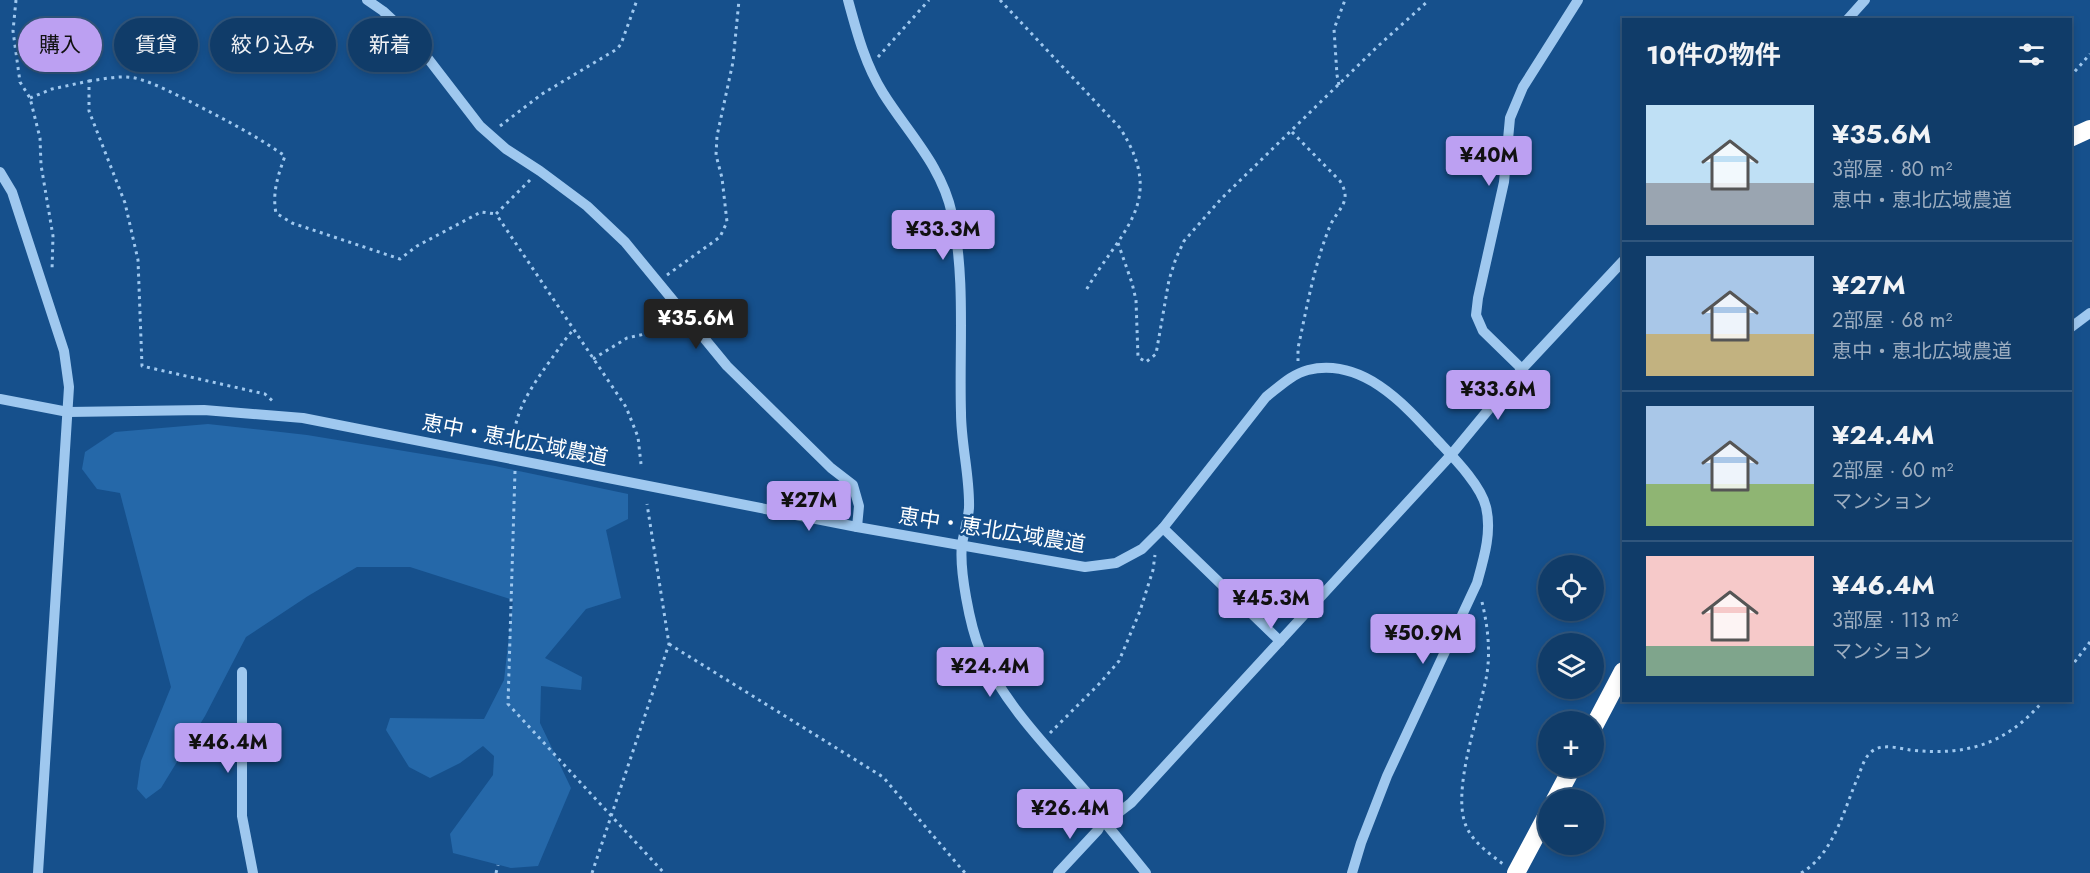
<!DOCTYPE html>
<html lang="ja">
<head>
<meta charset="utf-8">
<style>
  body { margin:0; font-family:Jost,"Noto Sans JP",sans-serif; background:#19436f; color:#f1f3f6; height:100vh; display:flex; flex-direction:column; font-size:22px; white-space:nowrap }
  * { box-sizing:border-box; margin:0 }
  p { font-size:20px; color:#9cadc0 }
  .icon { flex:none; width:33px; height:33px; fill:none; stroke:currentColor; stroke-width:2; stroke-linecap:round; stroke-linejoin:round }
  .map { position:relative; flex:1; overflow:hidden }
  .side { position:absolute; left:1622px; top:18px; width:450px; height:684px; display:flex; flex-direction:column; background:#103c69; border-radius:0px; box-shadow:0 3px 9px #0003,0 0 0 2px #30567d }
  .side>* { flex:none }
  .guide { position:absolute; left:18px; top:18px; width:570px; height:54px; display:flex; gap:12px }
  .tools { position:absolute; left:1538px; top:555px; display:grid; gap:12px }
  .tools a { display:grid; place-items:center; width:66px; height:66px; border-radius:50%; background:#103c69; box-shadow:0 3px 9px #0003,0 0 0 2px #30567d; font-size:30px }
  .price { position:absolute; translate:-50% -51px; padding:0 14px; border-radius:6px; background:#bca0f2; color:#111; font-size:20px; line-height:39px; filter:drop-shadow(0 2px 3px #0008) }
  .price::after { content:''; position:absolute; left:50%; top:36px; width:18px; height:14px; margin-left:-9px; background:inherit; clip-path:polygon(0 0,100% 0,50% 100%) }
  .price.active { background:#222; color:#fff }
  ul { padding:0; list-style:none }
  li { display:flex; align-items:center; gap:18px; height:150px; padding:0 24px }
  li+li { border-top:2px solid #30567d }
  li span { display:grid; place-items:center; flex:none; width:168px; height:120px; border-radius:0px; color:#555 }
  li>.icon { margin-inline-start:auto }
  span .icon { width:72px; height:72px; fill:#fffc; stroke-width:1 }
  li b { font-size:26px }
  h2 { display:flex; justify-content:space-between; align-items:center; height:72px; padding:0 24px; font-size:26px }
  .chip { padding:0 21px; border-radius:27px; background:#103c69; box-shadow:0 3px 9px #0003,0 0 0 2px #30567d; font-size:21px; line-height:54px }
  .chip.active { background:#bca0f2; color:#111 }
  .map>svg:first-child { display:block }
</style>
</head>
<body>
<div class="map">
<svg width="2090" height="873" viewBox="0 0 2090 873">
  <rect width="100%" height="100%" fill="#16508c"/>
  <!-- green -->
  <path fill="#2568a9" d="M208,424L307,435L495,466L628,494V519L606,530L621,598L586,609L545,658L582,677L581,690L541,686L540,723L571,788L538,866L511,868L453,853L450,834L493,775L494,756L483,746L460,763L430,778L409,767L386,730L390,718L484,719L504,680L513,600L410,567H357L308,596L246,637L205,716L161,788L146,799L137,789L141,761L171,687L120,493L97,489L82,469L85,452L115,432Z"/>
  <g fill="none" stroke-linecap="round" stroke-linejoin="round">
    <!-- path -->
    <g stroke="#9fc8ef" stroke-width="3" stroke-dasharray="3 4.5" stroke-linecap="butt">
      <path d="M16,0L13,31L20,82L30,98L40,138L41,165L53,236L52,270"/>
      <path d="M1000,0L1120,128C1168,203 1120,230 1085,292"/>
      <path d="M878,57L929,0"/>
      <path d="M2070,77L2090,54"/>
      <path d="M89,81C104,79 120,75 135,78C152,82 168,91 183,98C218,116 252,133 285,156C278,175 272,193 276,213L292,223L400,259L417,246L481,212L496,214"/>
      <path d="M1339,85L1337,75L1334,29L1345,0"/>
      <path d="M30,98L52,89L89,81V111L125,203L138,260L142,366L265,394L275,403"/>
      <path d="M500,126L542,94L617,49L621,44L637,0"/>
      <path d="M1292,132L1340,181C1353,202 1338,208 1330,226C1314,265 1307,307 1298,348V361"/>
      <path d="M530,180L496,214L626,407L638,437L641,464"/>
      <path d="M1118,243L1132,283L1136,300L1138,357L1146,362L1156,354L1169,280L1176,258L1184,241L1221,199L1377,47L1429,0"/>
      <path d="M667,275L720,237L727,222L722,178L716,155L717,136L733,62L739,0"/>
      <path d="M593,359L627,338L654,332L670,316"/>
      <path d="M515,446C509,409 545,370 564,341L573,330"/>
      <path d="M515,471L508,704L664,873"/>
      <path d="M1482,602C1488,627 1491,654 1486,679C1479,716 1450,794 1467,828C1474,843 1490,854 1503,864"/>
      <path d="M669,644L883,777L965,873"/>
      <path d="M2070,668L2090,642"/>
      <path d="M1050,733L1100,683L1119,661L1140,611L1153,570L1155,555"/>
      <path d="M496,873L498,865"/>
      <path d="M592,873L669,644L647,504"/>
      <path d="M1801,873C1834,854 1844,809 1858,777C1862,767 1865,755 1874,750C1883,744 1899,748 1910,750C1966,756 2006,745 2044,700"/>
    </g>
    <!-- minor -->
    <g stroke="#9fc8ef" stroke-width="10">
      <path d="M367,0L383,11L413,39L480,126L506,149L540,171L587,206L625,242L727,366L831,468L853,485L859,506L857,527"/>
      <path d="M848,0C857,33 865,64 883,93C908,133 942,166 952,214C966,278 959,348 961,413C961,444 970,477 969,508C968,520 964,532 962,544C959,570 970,626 980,650C1005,707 1055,755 1095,802L1101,811L1103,820L1146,873"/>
      <path d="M1847,20L1865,0"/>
      <path d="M0,172L12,192L64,351L69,387L38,873"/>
      <path d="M2070,328L2090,313"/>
      <path d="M1522,369L1483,331L1476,315L1478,298L1504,182L1510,118L1523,87L1578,0"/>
      <path d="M0,399L68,412L204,410L303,418L857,527L1085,567L1116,563L1142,549L1163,528L1266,397C1279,387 1292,374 1308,370C1363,357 1405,405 1438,441C1453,457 1481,485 1486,507C1492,532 1484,558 1477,583L1387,776L1361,843L1352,873"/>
      <path d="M1163,528L1280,641"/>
      <path d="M242,672V816L253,873"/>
      <path d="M1058,873L1098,830L1103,820L1118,813L1131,803L1451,455L1522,369L1623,261"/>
    </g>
    <!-- highway -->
    <g stroke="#fff" stroke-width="18">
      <path d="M2070,138L2090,129"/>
      <path d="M1593,728L1623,671"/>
      <path d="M1555,800L1573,766"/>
      <path d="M1516,873L1548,813"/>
    </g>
  </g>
  <g text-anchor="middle" stroke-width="5" stroke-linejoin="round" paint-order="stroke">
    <!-- street labels -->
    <g font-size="21" fill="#fff" stroke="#16508c">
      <text transform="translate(515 440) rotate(11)" y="7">恵中・恵北広域農道</text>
      <text transform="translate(992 530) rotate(9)" y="7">恵中・恵北広域農道</text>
    </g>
  </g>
</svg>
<div class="tools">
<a><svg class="icon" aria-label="locate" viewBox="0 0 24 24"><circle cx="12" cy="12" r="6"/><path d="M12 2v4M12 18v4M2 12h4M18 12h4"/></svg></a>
<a><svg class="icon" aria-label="layers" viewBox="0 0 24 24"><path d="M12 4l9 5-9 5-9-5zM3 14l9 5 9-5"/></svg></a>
<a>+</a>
<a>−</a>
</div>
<b class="price" style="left:1489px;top:187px">¥40M</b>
<b class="price" style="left:943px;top:261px">¥33.3M</b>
<b class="price active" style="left:696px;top:350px">¥35.6M</b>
<b class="price" style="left:1498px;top:421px">¥33.6M</b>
<b class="price" style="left:809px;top:532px">¥27M</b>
<b class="price" style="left:1271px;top:630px">¥45.3M</b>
<b class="price" style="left:1423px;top:665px">¥50.9M</b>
<b class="price" style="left:990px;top:698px">¥24.4M</b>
<b class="price" style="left:228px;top:774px">¥46.4M</b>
<b class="price" style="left:1070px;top:840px">¥26.4M</b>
<div class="guide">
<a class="chip active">購入</a>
<a class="chip">賃貸</a>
<a class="chip">絞り込み</a>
<a class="chip">新着</a>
</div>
<section class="side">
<h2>10件の物件<svg class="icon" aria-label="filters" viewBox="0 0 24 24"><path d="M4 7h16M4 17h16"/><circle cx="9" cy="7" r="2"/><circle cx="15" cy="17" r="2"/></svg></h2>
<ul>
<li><span style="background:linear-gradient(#bfe0f5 65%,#9aa5b1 0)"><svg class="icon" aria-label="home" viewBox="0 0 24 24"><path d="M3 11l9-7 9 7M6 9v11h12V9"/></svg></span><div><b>¥35.6M</b><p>3部屋 · 80 m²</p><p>恵中・恵北広域農道</p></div></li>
<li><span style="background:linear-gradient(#a9c7e8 65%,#c2b280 0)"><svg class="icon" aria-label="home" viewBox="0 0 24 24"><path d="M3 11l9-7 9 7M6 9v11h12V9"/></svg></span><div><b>¥27M</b><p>2部屋 · 68 m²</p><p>恵中・恵北広域農道</p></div></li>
<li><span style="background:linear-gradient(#a9c7e8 65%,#8fb573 0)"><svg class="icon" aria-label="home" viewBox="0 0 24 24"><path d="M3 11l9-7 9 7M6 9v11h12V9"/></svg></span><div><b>¥24.4M</b><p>2部屋 · 60 m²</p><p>マンション</p></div></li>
<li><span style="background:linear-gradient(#f6c9c9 75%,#7fa58c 0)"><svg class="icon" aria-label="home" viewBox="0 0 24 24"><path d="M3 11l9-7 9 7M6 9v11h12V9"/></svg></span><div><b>¥46.4M</b><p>3部屋 · 113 m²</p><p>マンション</p></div></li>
</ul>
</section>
</div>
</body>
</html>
